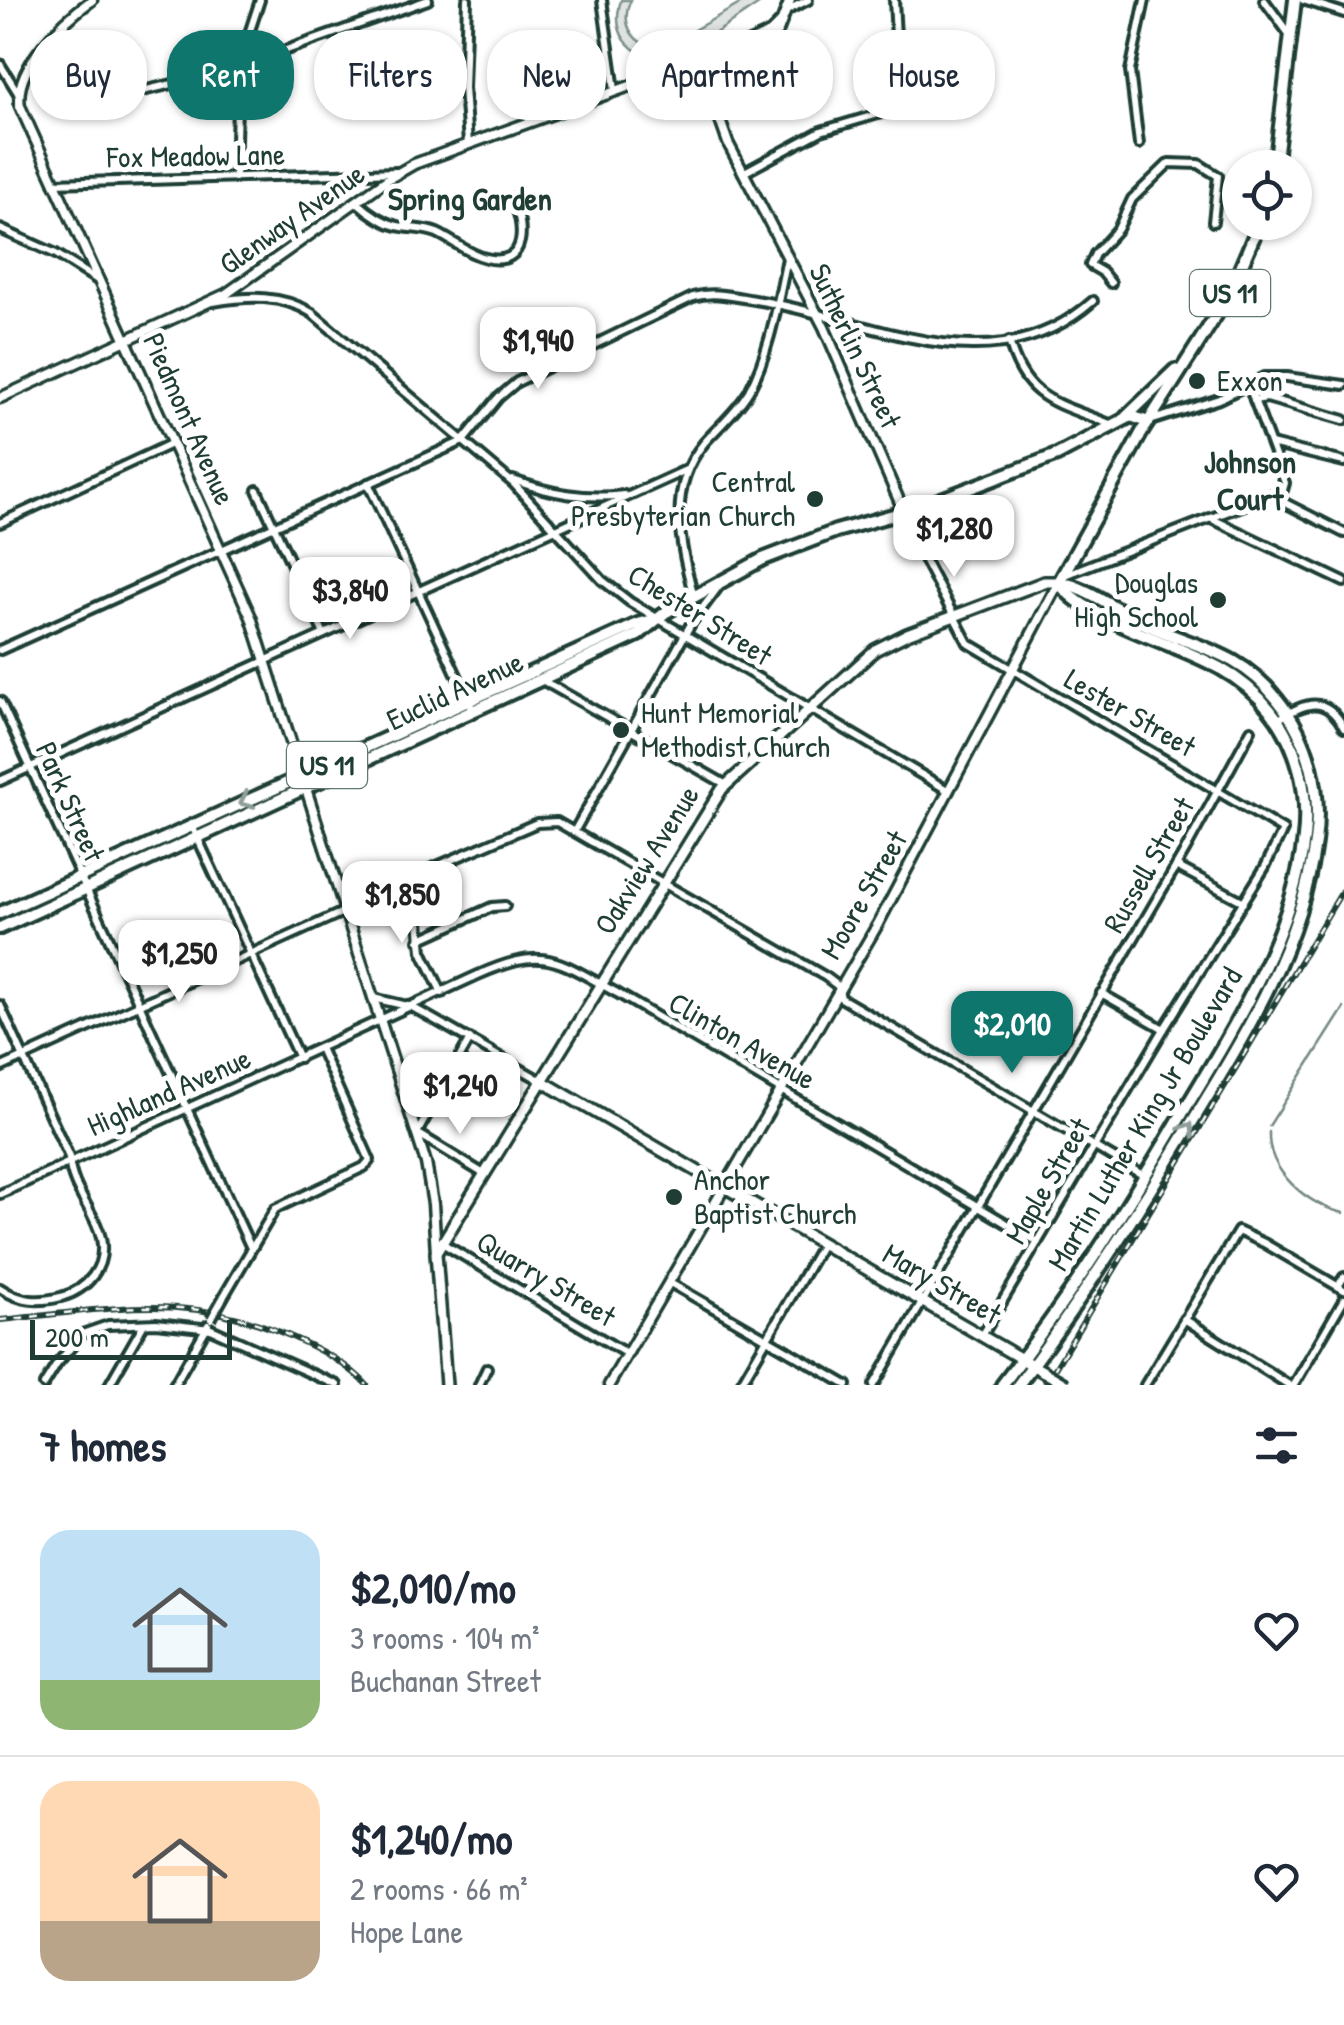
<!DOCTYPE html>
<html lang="en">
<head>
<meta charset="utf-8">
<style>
  body { margin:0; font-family:"Patrick Hand",sans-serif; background:#f2f2f3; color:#1f2937; height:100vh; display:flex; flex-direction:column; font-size:38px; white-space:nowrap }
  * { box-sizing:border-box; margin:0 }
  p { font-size:32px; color:#747a83 }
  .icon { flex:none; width:55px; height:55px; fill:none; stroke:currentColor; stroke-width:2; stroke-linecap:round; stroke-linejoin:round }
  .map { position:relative; height:1385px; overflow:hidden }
  .side { display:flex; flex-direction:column; background:#fff; flex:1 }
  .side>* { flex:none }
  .banner { position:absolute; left:30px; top:30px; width:1285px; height:90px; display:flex; gap:20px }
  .fabs { position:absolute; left:1222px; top:150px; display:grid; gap:20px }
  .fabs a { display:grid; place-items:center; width:90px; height:90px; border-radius:50%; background:#fff; box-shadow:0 2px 8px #0004; font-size:50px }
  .scale { position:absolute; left:30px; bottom:25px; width:202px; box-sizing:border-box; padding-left:10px; border:5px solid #1f3d34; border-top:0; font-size:28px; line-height:35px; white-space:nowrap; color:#1f3d34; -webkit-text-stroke:8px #fff; paint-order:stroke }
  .price { position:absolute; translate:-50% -85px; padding:0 22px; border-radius:20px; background:#fff; color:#222; font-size:32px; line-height:65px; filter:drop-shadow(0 2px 5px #0008) }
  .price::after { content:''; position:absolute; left:50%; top:60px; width:30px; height:22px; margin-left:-15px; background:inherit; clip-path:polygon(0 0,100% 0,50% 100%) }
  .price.active { background:#0f766e; color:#fff }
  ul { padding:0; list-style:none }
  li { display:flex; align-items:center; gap:30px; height:250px; padding:0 40px }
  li+li { border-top:2px solid #e0e1e3 }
  li span { display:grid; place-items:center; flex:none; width:280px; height:200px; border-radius:30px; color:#555 }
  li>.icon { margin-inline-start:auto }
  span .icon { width:120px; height:120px; fill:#fffc; stroke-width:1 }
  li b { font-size:42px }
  h2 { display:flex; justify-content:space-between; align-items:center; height:120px; padding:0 40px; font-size:42px }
  .chip { padding:0 35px; border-radius:40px; background:#fff; box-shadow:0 2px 8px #0004; font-size:35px; line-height:90px }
  .chip.active { background:#0f766e; color:#fff }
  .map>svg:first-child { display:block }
</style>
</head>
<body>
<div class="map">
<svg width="1344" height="1385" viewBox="0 0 1344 1385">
  <rect width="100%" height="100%" fill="#fff"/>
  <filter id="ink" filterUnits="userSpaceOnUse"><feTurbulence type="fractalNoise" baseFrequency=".01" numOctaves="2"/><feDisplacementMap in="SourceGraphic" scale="20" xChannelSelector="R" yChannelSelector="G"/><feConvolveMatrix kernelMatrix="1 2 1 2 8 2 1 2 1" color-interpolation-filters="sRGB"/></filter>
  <g filter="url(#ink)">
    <!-- green -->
    <path fill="#dee3e2" stroke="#7e908b" stroke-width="2.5" d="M621,0H631C619,25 634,47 662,48L747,0H765C740,16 697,48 670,57C655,61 638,55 628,44C616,31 616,16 621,0Z"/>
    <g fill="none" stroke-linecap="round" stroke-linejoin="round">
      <!-- stream -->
      <g stroke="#758883" stroke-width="2.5">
        <path d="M1269,1126L1344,1008"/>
        <path d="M1269,1132C1267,1171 1308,1206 1344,1213"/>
      </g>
      <defs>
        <g id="minor">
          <path d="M467,0L464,88L468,144"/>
          <path d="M602,0L615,90"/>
          <path d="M1264,0L1289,34"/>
          <path d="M1303,0L1344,13"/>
          <path d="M786,11L808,0"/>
          <path d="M704,59L715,105"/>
          <path d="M0,64L18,93"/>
          <path d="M138,92L224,72L428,0"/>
          <path d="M1139,144L1130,71L1145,0"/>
          <path d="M743,173L821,131L888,111L895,105L899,93L894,0"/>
          <path d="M235,178L238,67L260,0"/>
          <path d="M54,183L397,172"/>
          <path d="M357,202C369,213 381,222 397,226C410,229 424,228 437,233C454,241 468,254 486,258C529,268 525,223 512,198"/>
          <path d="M0,229L56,254L99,281"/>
          <path d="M1111,283L1102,272L1090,265L1095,254L1118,229L1132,199L1169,163L1199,164L1218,176L1213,222"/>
          <path d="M213,302C249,296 281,294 312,313L514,484L602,580L630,602L949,791"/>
          <path d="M1009,341C1026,403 1060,403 1112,425"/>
          <path d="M1254,400L1267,398L1344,420"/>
          <path d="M1150,421L1219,399L1264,377H1287L1344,385"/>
          <path d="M1271,444L1344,462"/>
          <path d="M513,480C550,493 585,500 624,495"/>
          <path d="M368,483L473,710"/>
          <path d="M257,490L324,634"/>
          <path d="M1279,494L1281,501L1344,533"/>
          <path d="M1210,518L1344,582"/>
          <path d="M0,523L173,443"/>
          <path d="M924,559L968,643L1283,830L1265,867L1164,1029L982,1336"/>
          <path d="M1067,574L1283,490L1285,483L1249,386"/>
          <path d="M694,597C680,544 666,489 704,443C719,426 737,411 749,391C770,352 778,301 787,258"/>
          <path d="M0,650L463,441L498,398L517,382L693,297C716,290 738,298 761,301C874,320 992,390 1093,301"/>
          <path d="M540,679L725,784"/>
          <path d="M0,701L251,1248"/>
          <path d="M1277,720C1306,702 1326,694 1344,728"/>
          <path d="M0,781L686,470"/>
          <path d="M192,826L299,1058"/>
          <path d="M575,830L692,622L719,586"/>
          <path d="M1176,866L1244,902"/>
          <path d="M419,940L492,907L505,906"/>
          <path d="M442,993L422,951L419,922L400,882L537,823L557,822L826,977L838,986L841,998L1146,1177"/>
          <path d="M1101,993L1164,1029"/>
          <path d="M373,998L412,1007L540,1080"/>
          <path d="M0,1005L69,1157C71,1191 95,1210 101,1238C107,1267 87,1290 61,1297C38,1303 19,1301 0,1288"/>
          <path d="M470,1039L417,1133L484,1174"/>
          <path d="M0,1068L345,911"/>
          <path d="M0,1194L478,975C546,945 556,960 617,993L1038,1242"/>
          <path d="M442,1243L627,1354"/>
          <path d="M670,1283L847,1385"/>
          <path d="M1338,1286L1344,1277"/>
          <path d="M224,1296L275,1209L364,1167L370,1160L320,1048"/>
          <path d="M1184,1319L1289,1385"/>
          <path d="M44,1385L57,1364L82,1334L108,1325L156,1323L211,1329L337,1385"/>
          <path d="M109,1385L144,1324"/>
          <path d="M174,1385L208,1325"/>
          <path d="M479,1385L487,1368"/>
          <path d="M740,1385L822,1244"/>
          <path d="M874,1385L1186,849L1251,730"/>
          <path d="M1145,1385L1238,1231L1264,1243L1344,1290"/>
          <path d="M1294,1385L1344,1299"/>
        </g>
        <g id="tertiary">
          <path d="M92,0C63,21 13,68 20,106L251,617L426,1163L433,1204L436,1253"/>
          <path d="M790,0L778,31L726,81L715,106L728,143L824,327L904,512"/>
          <path d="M0,398L226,294L388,179L414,164L746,44L770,33L780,23"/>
          <path d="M609,1385L878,924L1059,582"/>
        </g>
        <g id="secondary">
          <path d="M540,1080L1044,1372"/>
          <path d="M446,1385L436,1253L722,789L875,650L907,634L1044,582H1059"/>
        </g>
        <g id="primary">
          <path d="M1275,168L1295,0"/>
          <path d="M1126,417L1175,370"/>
          <path d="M1059,582L1142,432L1229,295L1260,222"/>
          <path d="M0,913L638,624L653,620"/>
          <path d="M0,928L638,635L666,612L763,559L836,531L918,508L1057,455L1131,416L1148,422"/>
          <path d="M1002,1385C1070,1298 1126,1209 1182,1114C1231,1033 1293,934 1304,838C1309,793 1299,746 1270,710C1228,657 1164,648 1107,618C1088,608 1073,601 1059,583"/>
          <path d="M1018,1385C1079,1304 1133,1219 1186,1132C1241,1042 1301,948 1315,842C1322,791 1310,739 1277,699C1240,652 1198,648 1147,625C1118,612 1091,588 1059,582"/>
        </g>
      </defs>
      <!-- minor casing -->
      <use href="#minor" stroke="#1f3d34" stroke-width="14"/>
      <!-- tertiary casing -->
      <use href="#tertiary" stroke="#1f3d34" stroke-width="15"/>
      <!-- secondary casing -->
      <use href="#secondary" stroke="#1f3d34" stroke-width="16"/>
      <!-- primary casing -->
      <use href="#primary" stroke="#1f3d34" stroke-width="18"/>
      <!-- minor -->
      <use href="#minor" stroke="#fff" stroke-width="6"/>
      <!-- tertiary -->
      <use href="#tertiary" stroke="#fff" stroke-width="8"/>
      <!-- secondary -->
      <use href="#secondary" stroke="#fff" stroke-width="9"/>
      <!-- primary -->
      <use href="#primary" stroke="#fff" stroke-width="10"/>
      <defs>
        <g id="rail">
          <path d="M0,1320C114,1309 195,1289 303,1342C326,1353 350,1366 367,1385"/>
          <path d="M1045,1385L1344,888"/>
        </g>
      </defs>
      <!-- rail casing -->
      <use href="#rail" stroke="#1f3d34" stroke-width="6"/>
      <!-- rail -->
      <use href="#rail" stroke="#fff" stroke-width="2.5" stroke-dasharray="8" stroke-linecap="butt"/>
      <defs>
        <path id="minor-bridge" d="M211,1319L224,1296"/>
        <path id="secondary-bridge" d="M1044,1372L1066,1385"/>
      </defs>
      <!-- minor-bridge casing -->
      <use href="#minor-bridge" stroke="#1f3d34" stroke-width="14" stroke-linecap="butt"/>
      <!-- secondary-bridge casing -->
      <use href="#secondary-bridge" stroke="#1f3d34" stroke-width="16" stroke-linecap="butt"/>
      <!-- minor-bridge -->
      <use href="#minor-bridge" stroke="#fff" stroke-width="6"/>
      <!-- secondary-bridge -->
      <use href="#secondary-bridge" stroke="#fff" stroke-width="9"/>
    </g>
    <!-- one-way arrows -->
    <defs><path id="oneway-chevron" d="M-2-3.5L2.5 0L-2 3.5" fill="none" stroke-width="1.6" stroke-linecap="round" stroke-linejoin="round" transform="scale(2.5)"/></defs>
    <g stroke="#8f9e9a">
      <use href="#oneway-chevron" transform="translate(246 801) rotate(155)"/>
      <use href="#oneway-chevron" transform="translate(1188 1129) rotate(-59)"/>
    </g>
  </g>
  <!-- markers -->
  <g fill="#1f3d34" stroke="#fff" stroke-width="4">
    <circle cx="1197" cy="381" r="10"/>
    <circle cx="815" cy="499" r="10"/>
    <circle cx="1218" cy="600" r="10"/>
    <circle cx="621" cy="730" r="10"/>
    <circle cx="674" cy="1197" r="10"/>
  </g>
  <g text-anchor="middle" stroke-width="10" stroke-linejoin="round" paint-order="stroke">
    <!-- shield labels -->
    <g fill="#fff" stroke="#627771" stroke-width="2.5">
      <rect x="1190" y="270" width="80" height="46" rx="8"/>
      <rect x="287" y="742" width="80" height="46" rx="8"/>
    </g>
    <g font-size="28" font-weight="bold" fill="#1f3d34">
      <text x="1230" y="303">US 11</text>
      <text x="327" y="775">US 11</text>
    </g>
    <!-- street labels -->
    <g font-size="30" fill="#1f3d34" stroke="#fff">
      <text transform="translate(196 156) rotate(-1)" y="10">Fox Meadow Lane</text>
      <text transform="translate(292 219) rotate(-35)" y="10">Glenway Avenue</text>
      <text transform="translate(855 346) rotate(65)" y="10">Sutherlin Street</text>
      <text transform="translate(189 419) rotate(66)" y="10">Piedmont Avenue</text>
      <text transform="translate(700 615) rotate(32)" y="10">Chester Street</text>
      <text transform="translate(455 691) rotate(-25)" y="10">Euclid Avenue</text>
      <text transform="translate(1130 713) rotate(30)" y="10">Lester Street</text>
      <text transform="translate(70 802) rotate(66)" y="10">Park Street</text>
      <text transform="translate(647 860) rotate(-58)" y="10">Oakview Avenue</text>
      <text transform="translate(1149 865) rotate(-60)" y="10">Russell Street</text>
      <text transform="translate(864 895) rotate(-60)" y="10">Moore Street</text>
      <text transform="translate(742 1041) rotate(30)" y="10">Clinton Avenue</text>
      <text transform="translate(169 1092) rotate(-24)" y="10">Highland Avenue</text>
      <text transform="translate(1145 1119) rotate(-59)" y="10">Martin Luther King Jr Boulevard</text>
      <text transform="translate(1048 1181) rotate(-60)" y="10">Maple Street</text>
      <text transform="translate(546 1279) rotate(31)" y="10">Quarry Street</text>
      <text transform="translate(942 1284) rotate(30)" y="10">Mary Street</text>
    </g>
    <!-- poi labels -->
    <g font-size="30" fill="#1f3d34" stroke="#fff" text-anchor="start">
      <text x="1217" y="391">Exxon</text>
      <text x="795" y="492" text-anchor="end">Central<tspan x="795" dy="34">Presbyterian Church</tspan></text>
      <text x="1198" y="593" text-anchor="end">Douglas<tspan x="1198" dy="34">High School</tspan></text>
      <text x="641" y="723">Hunt Memorial<tspan x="641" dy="34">Methodist Church</tspan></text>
      <text x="694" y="1190">Anchor<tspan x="694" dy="34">Baptist Church</tspan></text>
    </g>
    <!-- neighbourhood labels -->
    <g font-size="32" font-weight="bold" fill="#1f3d34" stroke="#fff">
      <text x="470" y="210">Spring Garden</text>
      <text x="1250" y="473">Johnson<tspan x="1250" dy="37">Court</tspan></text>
    </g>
  </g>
</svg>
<div class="fabs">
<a><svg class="icon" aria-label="locate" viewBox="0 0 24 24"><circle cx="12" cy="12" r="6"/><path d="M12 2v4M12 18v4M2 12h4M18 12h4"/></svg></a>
</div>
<div class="scale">200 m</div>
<b class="price" style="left:538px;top:392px">$1,940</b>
<b class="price" style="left:954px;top:580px">$1,280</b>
<b class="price" style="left:350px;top:642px">$3,840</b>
<b class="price" style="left:402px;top:946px">$1,850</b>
<b class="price" style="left:179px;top:1005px">$1,250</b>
<b class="price active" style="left:1012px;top:1076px">$2,010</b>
<b class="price" style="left:460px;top:1137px">$1,240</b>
<div class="banner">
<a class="chip">Buy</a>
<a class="chip active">Rent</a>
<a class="chip">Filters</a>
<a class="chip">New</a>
<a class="chip">Apartment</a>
<a class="chip">House</a>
</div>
</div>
<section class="side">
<h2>7 homes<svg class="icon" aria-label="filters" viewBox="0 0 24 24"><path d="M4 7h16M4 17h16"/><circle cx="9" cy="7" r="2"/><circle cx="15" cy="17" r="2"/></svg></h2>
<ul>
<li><span style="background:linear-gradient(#bfe0f5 75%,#8fb573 0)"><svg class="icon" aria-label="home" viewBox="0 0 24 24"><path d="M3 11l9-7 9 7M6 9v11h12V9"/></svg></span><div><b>$2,010/mo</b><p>3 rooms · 104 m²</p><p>Buchanan Street</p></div><svg class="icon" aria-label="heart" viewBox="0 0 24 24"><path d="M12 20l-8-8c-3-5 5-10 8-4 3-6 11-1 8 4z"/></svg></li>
<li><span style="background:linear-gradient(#ffd9b3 70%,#b9a48a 0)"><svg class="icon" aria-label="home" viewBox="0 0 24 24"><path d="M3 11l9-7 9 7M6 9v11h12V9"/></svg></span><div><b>$1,240/mo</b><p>2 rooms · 66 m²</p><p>Hope Lane</p></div><svg class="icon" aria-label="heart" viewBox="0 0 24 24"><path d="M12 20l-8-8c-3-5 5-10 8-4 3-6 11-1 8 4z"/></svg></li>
</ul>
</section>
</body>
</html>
